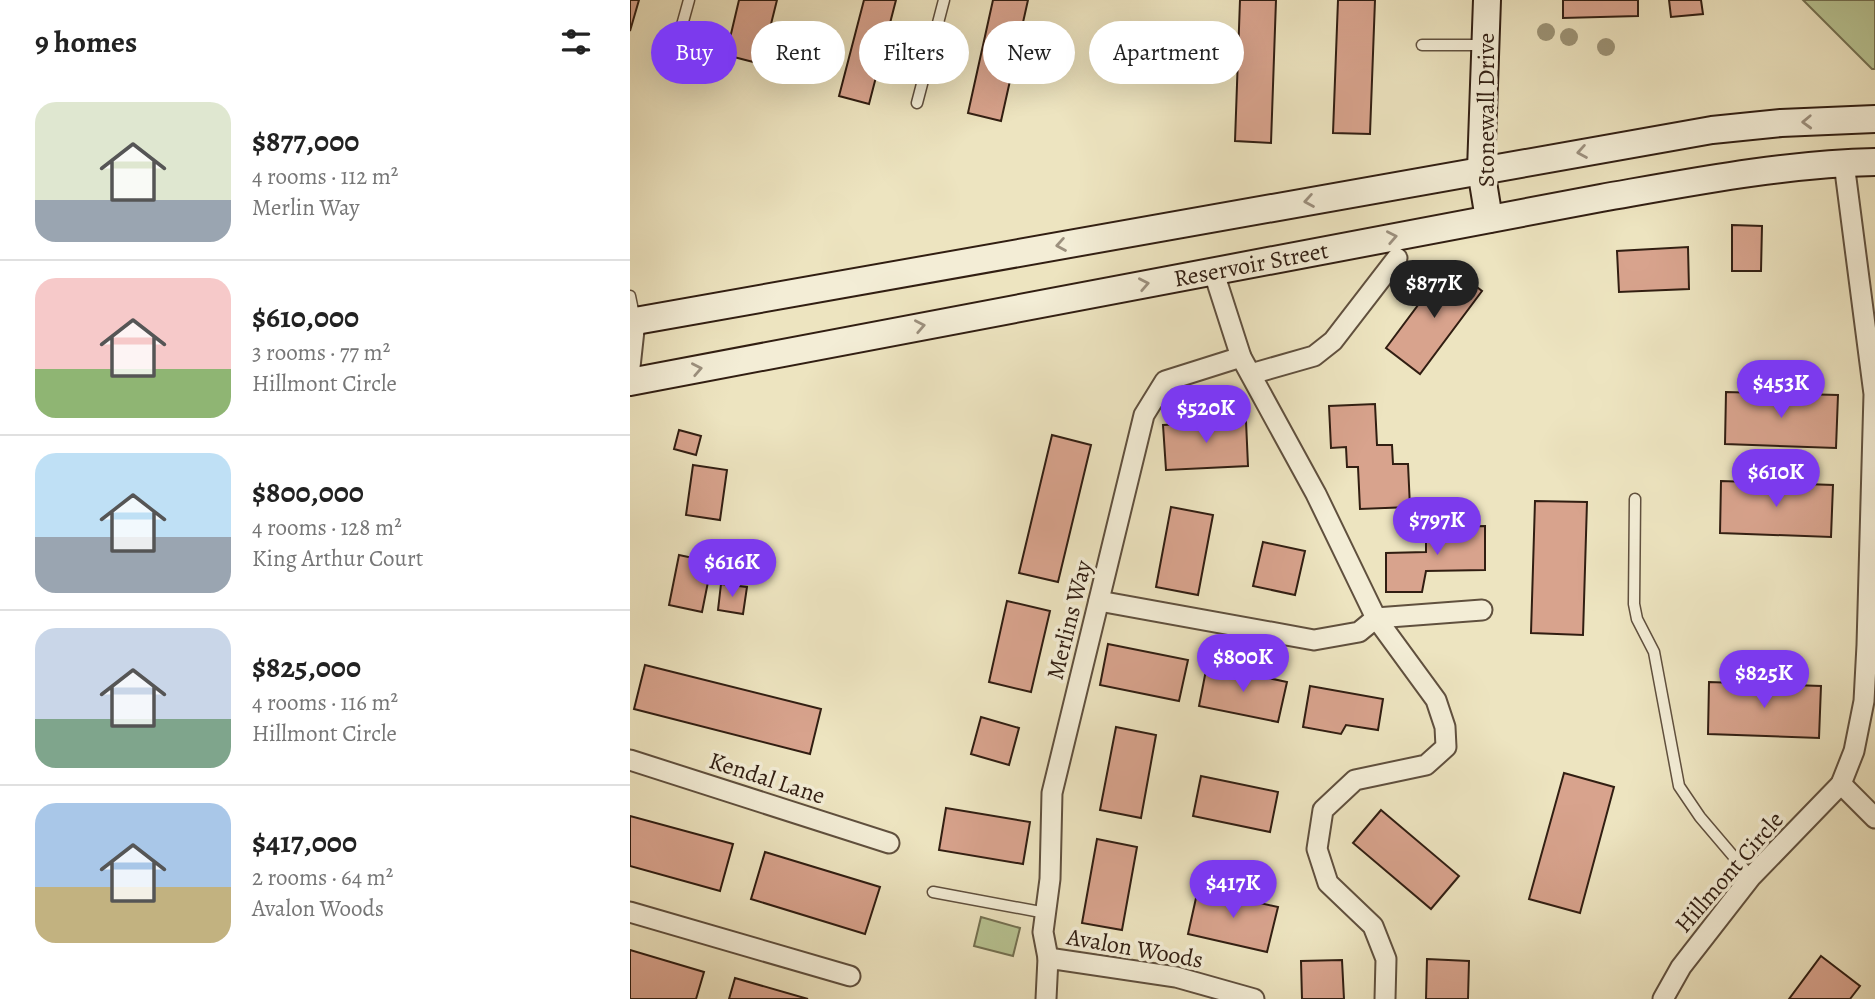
<!DOCTYPE html>
<html lang="en">
<head>
<meta charset="utf-8">
<style>
  body { margin:0; font-family:Alegreya,serif; background:#f2f2f2; color:#222; height:100vh; display:flex; flex-direction:column; font-size:26px; white-space:nowrap }
  * { box-sizing:border-box; margin:0 }
  p { font-size:23px; color:#767676 }
  .icon { flex:none; width:38px; height:38px; fill:none; stroke:currentColor; stroke-width:2; stroke-linecap:round; stroke-linejoin:round }
  .map { position:relative; flex:1; overflow:hidden }
  .panel { display:flex; flex-direction:column; background:#fff; width:630px }
  .panel>* { flex:none }
  .guide { position:absolute; left:21px; top:21px; width:665px; height:63px; display:flex; gap:14px }
  .price { position:absolute; translate:-50% -60px; padding:0 16px; border-radius:24px; background:#7c3aed; color:#fff; font-size:23px; line-height:46px; filter:drop-shadow(0 2px 4px #0008) }
  .price::after { content:''; position:absolute; left:50%; top:42px; width:21px; height:16px; margin-left:-10px; background:inherit; clip-path:polygon(0 0,100% 0,50% 100%) }
  .price.active { background:#222; color:#fff }
  ul { padding:0; list-style:none }
  li { display:flex; align-items:center; gap:21px; height:175px; padding:0 35px }
  li+li { border-top:2px solid #e0e0e0 }
  li span { display:grid; place-items:center; flex:none; width:196px; height:140px; border-radius:21px; color:#555 }
  li>.icon { margin-inline-start:auto }
  span .icon { width:84px; height:84px; fill:#fffc; stroke-width:1 }
  li b { font-size:30px }
  h2 { display:flex; justify-content:space-between; align-items:center; height:84px; padding:0 35px; font-size:30px }
  .chip { padding:0 24px; border-radius:32px; background:#fff; box-shadow:0 7px 28px #0002; font-size:24px; line-height:63px }
  .chip.active { background:#7c3aed; color:#fff }
  main { display:flex; flex:1; min-height:0 }
  .map>svg:first-child { display:block }
</style>
</head>
<body>
<main>
<section class="panel">
<h2>9 homes<svg class="icon" aria-label="filters" viewBox="0 0 24 24"><path d="M4 7h16M4 17h16"/><circle cx="9" cy="7" r="2"/><circle cx="15" cy="17" r="2"/></svg></h2>
<ul>
<li><span style="background:linear-gradient(#dfe7d0 70%,#9aa5b1 0)"><svg class="icon" aria-label="home" viewBox="0 0 24 24"><path d="M3 11l9-7 9 7M6 9v11h12V9"/></svg></span><div><b>$877,000</b><p>4 rooms · 112 m²</p><p>Merlin Way</p></div></li>
<li><span style="background:linear-gradient(#f6c9c9 65%,#8fb573 0)"><svg class="icon" aria-label="home" viewBox="0 0 24 24"><path d="M3 11l9-7 9 7M6 9v11h12V9"/></svg></span><div><b>$610,000</b><p>3 rooms · 77 m²</p><p>Hillmont Circle</p></div></li>
<li><span style="background:linear-gradient(#bfe0f5 60%,#9aa5b1 0)"><svg class="icon" aria-label="home" viewBox="0 0 24 24"><path d="M3 11l9-7 9 7M6 9v11h12V9"/></svg></span><div><b>$800,000</b><p>4 rooms · 128 m²</p><p>King Arthur Court</p></div></li>
<li><span style="background:linear-gradient(#c9d6e8 65%,#7fa58c 0)"><svg class="icon" aria-label="home" viewBox="0 0 24 24"><path d="M3 11l9-7 9 7M6 9v11h12V9"/></svg></span><div><b>$825,000</b><p>4 rooms · 116 m²</p><p>Hillmont Circle</p></div></li>
<li><span style="background:linear-gradient(#a9c7e8 60%,#c2b280 0)"><svg class="icon" aria-label="home" viewBox="0 0 24 24"><path d="M3 11l9-7 9 7M6 9v11h12V9"/></svg></span><div><b>$417,000</b><p>2 rooms · 64 m²</p><p>Avalon Woods</p></div></li>
</ul>
</section>
<div class="map">
<svg width="1245" height="999" viewBox="0 0 1245 999">
  <rect width="100%" height="100%" fill="#ede4c0"/>
  <filter id="stains"><feTurbulence type="fractalNoise" baseFrequency=".00286" numOctaves="4"/><feColorMatrix values="0 0 0 0 .2 0 0 0 0 .09 0 0 0 0 .02 0 0 0 .5 -.17"/></filter>
  <radialGradient id="worn" r=".72"><stop offset=".6" stop-color="#630" stop-opacity="0"/><stop offset="1" stop-color="#630" stop-opacity=".3"/></radialGradient>
  <!-- green -->
  <g fill="#b8c493" stroke="#747152" stroke-width="2">
    <path d="M1173,0H1245V69H1242Z"/>
    <path d="M351,917L390,928L383,956L344,946Z"/>
  </g>
  <!-- building -->
  <g fill="#d8a38d" stroke="#311e12" stroke-width="2">
    <path d="M0,0H9L0,31Z"/>
    <path d="M109,0H147L131,64L96,55Z"/>
    <path d="M234,0H266L239,104L209,96Z"/>
    <path d="M363,0H398L371,121L338,113Z"/>
    <path d="M610,0H646L641,143L605,141Z"/>
    <path d="M708,0H745L740,134L703,133Z"/>
    <path d="M933,0H1008V16L933,18Z"/>
    <path d="M1039,0H1071L1073,14L1041,17Z"/>
    <path d="M1102,225L1132,226L1131,271H1102Z"/>
    <path d="M1058,247L1059,289L989,292L987,251Z"/>
    <path d="M818,265L852,291L790,374L756,348Z"/>
    <path d="M1096,392L1208,395L1206,448L1095,444Z"/>
    <path d="M745,404L747,445H762L763,464H778L780,507L730,509L728,467H717L716,447L701,448L699,406Z"/>
    <path d="M616,421L618,466L536,470L533,425Z"/>
    <path d="M49,430L71,436L66,455L44,449Z"/>
    <path d="M422,435L461,445L428,582L389,573Z"/>
    <path d="M63,465L97,470L90,520L56,515Z"/>
    <path d="M1091,481L1203,485L1201,537L1090,533Z"/>
    <path d="M905,501L957,502L953,635L901,633Z"/>
    <path d="M541,507L583,515L568,595L526,587Z"/>
    <path d="M855,526V570L796,571L792,592H756V553L796,552V527Z"/>
    <path d="M633,542L675,551L665,595L623,586Z"/>
    <path d="M49,555L82,562L72,612L39,605Z"/>
    <path d="M91,584L117,587L113,614L88,610Z"/>
    <path d="M377,601L420,611L401,692L359,682Z"/>
    <path d="M478,644L558,660L549,701L470,685Z"/>
    <path d="M15,665L191,709L180,754L4,709Z"/>
    <path d="M577,665L657,682L648,722L569,706Z"/>
    <path d="M1079,682L1191,686L1189,738L1078,734Z"/>
    <path d="M680,686L753,699L748,730L716,725L711,734L673,727Z"/>
    <path d="M351,717L389,728L379,765L341,754Z"/>
    <path d="M486,727L526,735L511,818L470,810Z"/>
    <path d="M934,773L984,787L950,913L899,899Z"/>
    <path d="M571,776L648,792L640,832L563,816Z"/>
    <path d="M316,808L400,822L393,864L309,850Z"/>
    <path d="M751,810L829,876L801,909L723,843Z"/>
    <path d="M0,816L103,844L90,891L0,866Z"/>
    <path d="M467,839L507,847L492,930L452,923Z"/>
    <path d="M135,852L250,887L235,934L121,899Z"/>
    <path d="M568,889L648,907L637,952L558,934Z"/>
    <path d="M0,950L74,972L66,999H0Z"/>
    <path d="M1191,956L1230,986L1220,999H1159Z"/>
    <path d="M797,959L839,961L838,999H796Z"/>
    <path d="M712,960L714,999H672L671,961Z"/>
    <path d="M105,978L178,999H99Z"/>
  </g>
  <g fill="none" stroke-linecap="round" stroke-linejoin="round">
    <defs>
      <g id="lane">
        <path d="M49,36L59,0"/>
        <path d="M792,45H854"/>
        <path d="M287,103L314,0"/>
        <path d="M0,296L5,320"/>
        <path d="M1005,499L1004,604L1007,619L1024,652L1049,786L1070,817L1121,877"/>
        <path d="M303,892L416,913"/>
      </g>
      <g id="street">
        <path d="M583,270L611,357L686,494L746,618L806,700L815,727L816,747L796,765L725,780L693,810L687,849L698,883L743,926L756,959L755,999"/>
        <path d="M0,367L5,321"/>
        <path d="M621,374L684,356L703,341L767,258"/>
        <path d="M469,601L684,640L729,632L746,618L852,610"/>
        <path d="M0,760L259,843"/>
        <path d="M1211,784L1245,818"/>
        <path d="M0,912L220,976"/>
        <path d="M418,958L413,932L420,879L422,793L514,415L535,381L611,357"/>
        <path d="M416,999L418,958L546,977L624,999"/>
        <path d="M1033,999L1051,967L1121,877L1211,784L1224,751L1234,701L1237,645L1244,394L1214,163"/>
      </g>
      <g id="secondary">
        <path d="M857,0L851,170L859,219"/>
        <path d="M0,322L1082,130L1151,123L1245,119"/>
        <path id="s1" d="M0,382L971,198C1062,182 1153,164 1245,162"/>
      </g>
    </defs>
    <!-- lane casing -->
    <use href="#lane" stroke="#60503e" stroke-width="13"/>
    <!-- street casing -->
    <use href="#street" stroke="#60503e" stroke-width="23"/>
    <!-- secondary casing -->
    <use href="#secondary" stroke="#311e12" stroke-width="30"/>
    <!-- lane -->
    <use href="#lane" stroke="#f3edd6" stroke-width="10"/>
    <!-- street -->
    <use href="#street" stroke="#f3edd6" stroke-width="19"/>
    <!-- secondary -->
    <use href="#secondary" stroke="#f3edd6" stroke-width="26"/>
  </g>
  <!-- trees -->
  <g fill="#9c9376">
    <circle cx="916" cy="32" r="9"/>
    <circle cx="939" cy="37" r="9"/>
    <circle cx="976" cy="47" r="9"/>
  </g>
  <!-- one-way arrows -->
  <defs><path id="oneway-chevron" d="M-2-3.5L2.5 0L-2 3.5" fill="none" stroke-width="1.6" stroke-linecap="round" stroke-linejoin="round" transform="scale(1.75)"/></defs>
  <g stroke="#9c907e">
    <use href="#oneway-chevron" transform="translate(1177 122) rotate(178)"/>
    <use href="#oneway-chevron" transform="translate(952 152) rotate(170)"/>
    <use href="#oneway-chevron" transform="translate(679 201) rotate(170)"/>
    <use href="#oneway-chevron" transform="translate(762 237) rotate(-11)"/>
    <use href="#oneway-chevron" transform="translate(431 245) rotate(170)"/>
    <use href="#oneway-chevron" transform="translate(514 284) rotate(-11)"/>
    <use href="#oneway-chevron" transform="translate(290 326) rotate(-11)"/>
    <use href="#oneway-chevron" transform="translate(67 369) rotate(-11)"/>
  </g>
  <g text-anchor="middle" stroke-width="7" stroke-linejoin="round" paint-order="stroke">
    <!-- street labels -->
    <g font-size="24" fill="#311e12" stroke="#f3edd6">
      <text transform="translate(856 110) rotate(-90)" y="8">Stonewall Drive</text>
      <text dy="8" stroke="none"><textPath href="#s1" startOffset="632">Reservoir Street</textPath></text>
      <text transform="translate(439 620) rotate(-76)" y="8">Merlins Way</text>
      <text transform="translate(137 778) rotate(18)" y="8">Kendal Lane</text>
      <text transform="translate(1099 872) rotate(-49)" y="8">Hillmont Circle</text>
      <text transform="translate(505 948) rotate(10)" y="8">Avalon Woods</text>
    </g>
  </g>
  <rect width="100%" height="100%" filter="url(#stains)"/>
  <rect width="100%" height="100%" fill="url(#worn)"/>
</svg>
<b class="price active" style="left:804px;top:320px">$877K</b>
<b class="price" style="left:1151px;top:420px">$453K</b>
<b class="price" style="left:576px;top:445px">$520K</b>
<b class="price" style="left:1146px;top:509px">$610K</b>
<b class="price" style="left:807px;top:557px">$797K</b>
<b class="price" style="left:102px;top:599px">$616K</b>
<b class="price" style="left:613px;top:694px">$800K</b>
<b class="price" style="left:1134px;top:710px">$825K</b>
<b class="price" style="left:603px;top:920px">$417K</b>
<div class="guide">
<a class="chip active">Buy</a>
<a class="chip">Rent</a>
<a class="chip">Filters</a>
<a class="chip">New</a>
<a class="chip">Apartment</a>
</div>
</div>
</main>
</body>
</html>
